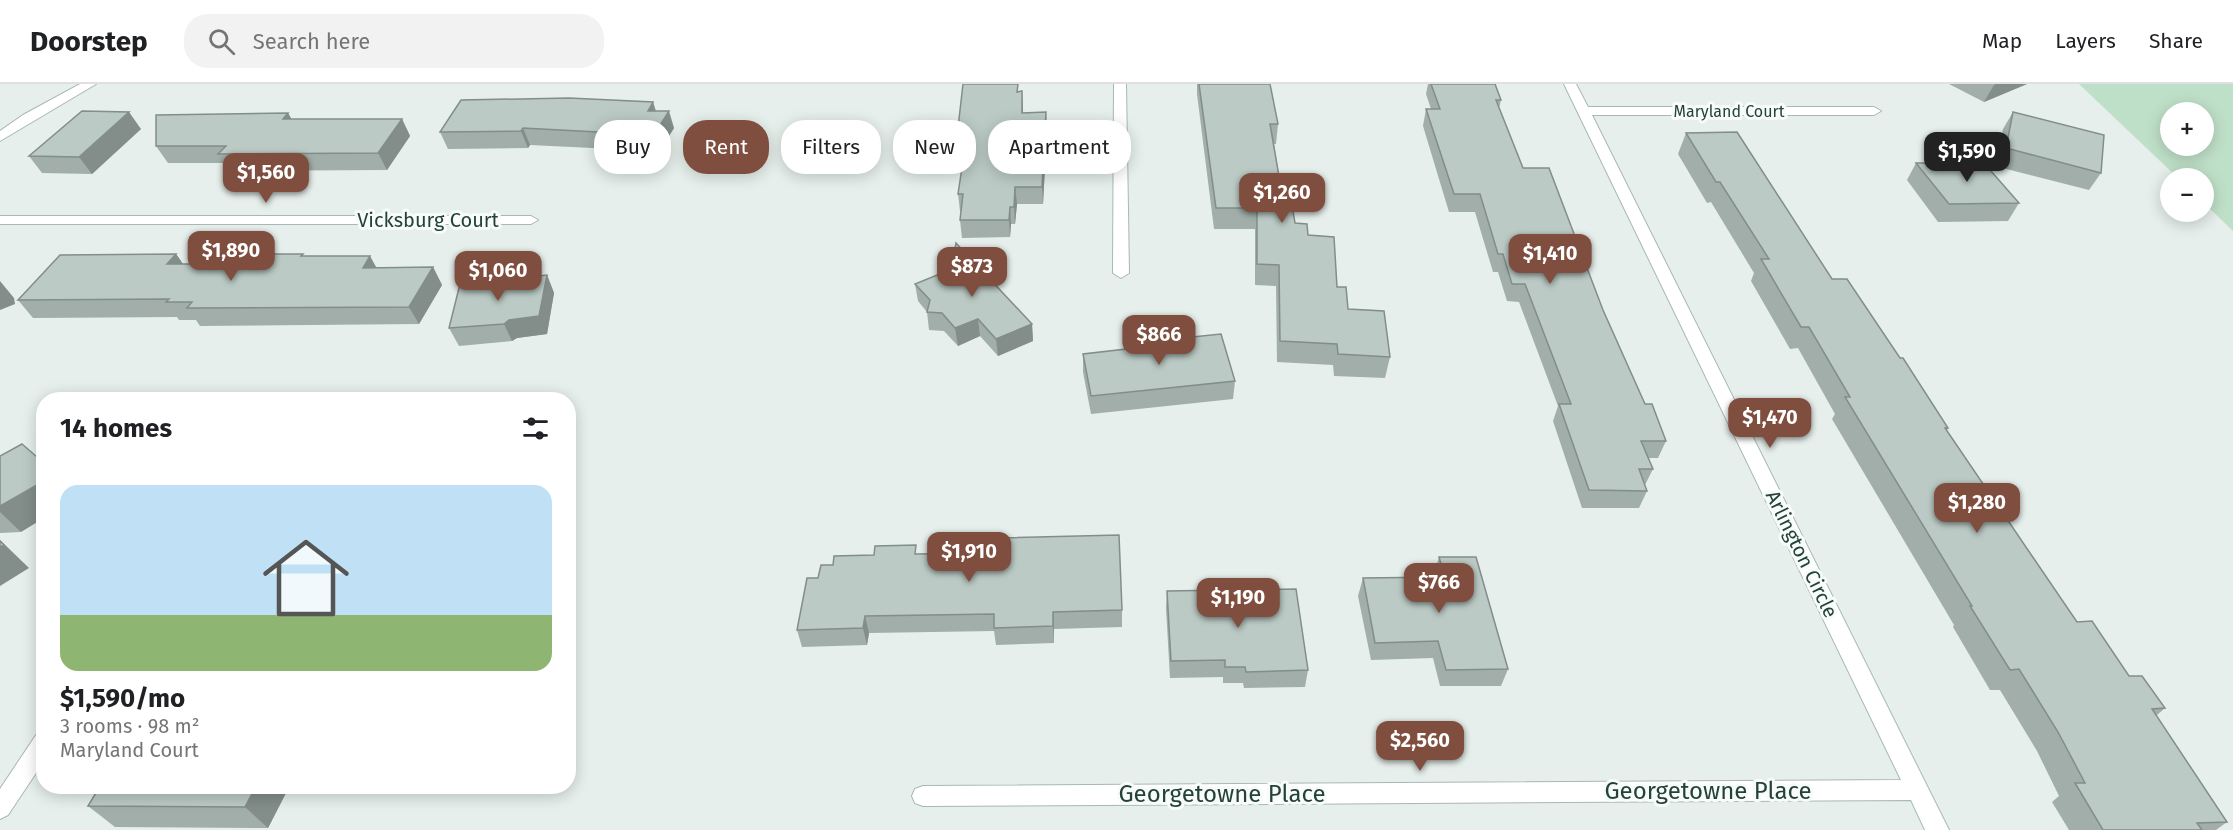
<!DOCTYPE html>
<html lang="en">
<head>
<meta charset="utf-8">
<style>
  body { margin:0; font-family:"Fira Sans",sans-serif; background:#f2f2f2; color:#202124; height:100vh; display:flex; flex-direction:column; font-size:22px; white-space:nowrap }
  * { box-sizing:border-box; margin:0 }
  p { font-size:20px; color:#757577 }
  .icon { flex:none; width:33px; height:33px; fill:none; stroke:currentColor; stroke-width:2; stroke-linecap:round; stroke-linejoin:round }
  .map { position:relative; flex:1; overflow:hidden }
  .sheet { position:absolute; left:36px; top:308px; width:540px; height:402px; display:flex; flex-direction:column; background:#fff; border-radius:24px; box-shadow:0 3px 15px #0003 }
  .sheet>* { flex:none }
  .banner { position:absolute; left:594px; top:36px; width:570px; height:54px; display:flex; gap:12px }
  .fabs { position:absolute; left:2160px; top:18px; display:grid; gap:12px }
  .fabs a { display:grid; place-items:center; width:54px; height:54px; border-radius:50%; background:#fff; box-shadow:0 3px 15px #0003; font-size:30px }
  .price { position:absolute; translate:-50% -51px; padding:0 14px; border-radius:12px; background:#7f4e3f; color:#fff; font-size:20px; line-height:39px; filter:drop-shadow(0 2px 3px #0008) }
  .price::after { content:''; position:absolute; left:50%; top:36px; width:18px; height:14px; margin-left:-9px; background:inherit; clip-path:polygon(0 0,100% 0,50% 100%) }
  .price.active { background:#222; color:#fff }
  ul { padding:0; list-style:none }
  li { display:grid; align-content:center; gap:12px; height:318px; padding:0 24px }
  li+li { border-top:2px solid #e0e0e0 }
  li span { display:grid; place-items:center; height:186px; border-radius:18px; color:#555 }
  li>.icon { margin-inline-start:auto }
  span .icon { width:108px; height:108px; fill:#fffc; stroke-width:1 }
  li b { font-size:26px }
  h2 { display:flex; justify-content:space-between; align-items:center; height:72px; padding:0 24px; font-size:26px }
  .chip { padding:0 21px; border-radius:24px; background:#fff; box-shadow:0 3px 15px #0003; font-size:21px; line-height:54px }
  .chip.active { background:#7f4e3f; color:#fff }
  header { display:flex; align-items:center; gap:36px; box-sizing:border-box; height:84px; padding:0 30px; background:#fff; border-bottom:2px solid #e0e0e0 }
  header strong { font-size:28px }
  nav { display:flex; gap:33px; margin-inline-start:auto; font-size:21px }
  .search { width:420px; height:54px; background:#f2f2f2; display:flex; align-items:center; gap:15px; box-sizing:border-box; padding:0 21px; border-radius:24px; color:#757577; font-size:22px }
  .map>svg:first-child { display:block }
</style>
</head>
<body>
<header>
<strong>Doorstep</strong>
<div class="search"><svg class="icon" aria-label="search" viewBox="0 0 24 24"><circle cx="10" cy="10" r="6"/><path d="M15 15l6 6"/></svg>Search here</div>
<nav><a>Map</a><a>Layers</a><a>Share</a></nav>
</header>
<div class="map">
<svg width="2233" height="746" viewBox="0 0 2233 746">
  <rect width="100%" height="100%" fill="#e6efeb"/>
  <!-- green -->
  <path fill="#bfe0c8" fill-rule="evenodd" d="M2079,0H2233V147L2204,119V94H2178ZM2170,28H2204V62H2170Z"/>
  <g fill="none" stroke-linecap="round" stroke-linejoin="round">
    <defs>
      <g id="street">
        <path d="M80,0H96L0,57V47L23,31Z"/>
        <path d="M1114,0H1126L1129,189L1121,194L1113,189Z"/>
        <path d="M1564,0H1576L1588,23H1874L1881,27L1874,31H1592L1949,746H1925L1911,716L923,722L915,719L912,712L915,705L923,702L1901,696Z"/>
        <path d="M0,132H531L538,136L531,140H0Z"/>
        <path d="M44,648V677L8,731L0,735V705L36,651Z"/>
      </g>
    </defs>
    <!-- street casing -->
    <use href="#street" stroke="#a8b8b2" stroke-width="2"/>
    <!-- street -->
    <use href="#street" fill="#fff" fill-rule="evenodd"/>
  </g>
  <!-- wall -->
  <g fill="#a1aea9">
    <path d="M1197,0H1270L1278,40L1276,60H1274L1282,110L1295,139L1308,151L1337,203L1348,225L1390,273L1385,294L1334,292L1333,281L1277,278L1276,202L1255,201V145H1214L1197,10Z"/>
    <path d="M1428,0H1495L1501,16L1499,24L1523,84L1603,226L1645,320L1666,357L1658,374H1648L1653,385L1645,401L1647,407L1639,424H1582L1553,337L1558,322L1519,218L1507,217L1498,188H1493L1475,128H1449L1423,42L1426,25H1431L1426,10Z"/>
    <path d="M1949,0H2027L1984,18Z"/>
    <path d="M1018,8L1023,24V29L1047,45L1043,120H1017L1015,140H1011L1010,153L962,154L960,136L961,127H960L958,110L966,61H960L958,44Z"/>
    <path d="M653,18L656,27L674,44L654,76L616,74L613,65L530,61L528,64L448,65L440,48Z"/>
    <path d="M2013,28L2101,89L2089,106L1995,82L2003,45Z"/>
    <path d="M288,29L291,35H402L410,52L387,86L229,87L224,79H168L156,62Z"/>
    <path d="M141,45L92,90L42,89L29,72Z"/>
    <path d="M1686,49L1832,195L1948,344L1947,346L2077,538L2129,592L2165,624L2156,632L2227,738L2216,746H2069L2052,718L2059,712L2037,667L2000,606H1990L1953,543L1954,541L1832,335L1835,330L1798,264L1790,265L1751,197L1754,189L1711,118L1707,119L1678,70Z"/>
    <path d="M1916,79L2019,119L2008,137L1938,138L1907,96Z"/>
    <path d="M176,170L183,180H251L304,172L376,183H433L442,201L419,240L200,242L196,236H179L177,233L33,234L18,216Z"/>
    <path d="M547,191L554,209L547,250L517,254L512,257L459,262L449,244Z"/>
    <path d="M915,200L1032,240L1033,257L998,272L980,252L958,262L944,247L929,246L927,228L918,217Z"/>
    <path d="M1124,260L1235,297L1233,315L1091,330L1083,288V270L1124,266Z"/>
    <path d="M0,372L21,448L0,449Z"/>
    <path d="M918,470L1122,526V543L1054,545V559L996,561L994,547L869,549L867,561L802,563L797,546L818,494L833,481L874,471Z"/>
    <path d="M1439,473L1508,585L1501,602H1440L1433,574L1371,576L1358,512L1363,494L1435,493L1434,490Z"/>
    <path d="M1167,507L1308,586L1305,603L1244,604L1243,599H1223V593L1170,594L1166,524Z"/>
    <path d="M100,702H281L287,707L268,744L115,743L88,722Z"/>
  </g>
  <!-- shaded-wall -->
  <g fill="#838d89">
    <path d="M1996,0H2027L1984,18L1994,1Z"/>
    <path d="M1022,7L1023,24V46L1022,29Z"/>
    <path d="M653,18L658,35L648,27Z"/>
    <path d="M669,27L674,44L654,76L649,59Z"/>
    <path d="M129,28L141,45L92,90L79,73Z"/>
    <path d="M1046,28L1047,45L1043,120L1042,103Z"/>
    <path d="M288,29L298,46L283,35Z"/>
    <path d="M402,35L410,52L387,86L378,69Z"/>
    <path d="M523,44L530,61L528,64L521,47Z"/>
    <path d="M1015,103L1017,120L1015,140L1014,123Z"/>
    <path d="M1010,123L1011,140L1010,153L1009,136Z"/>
    <path d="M176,170L188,187L167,180Z"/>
    <path d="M370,172L380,190L363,184Z"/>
    <path d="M433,183L442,201L419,240L409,223Z"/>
    <path d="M547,191L554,209L547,250L517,254L512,257L504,240Z"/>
    <path d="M0,197L14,214L15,220L0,226Z"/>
    <path d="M978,235L980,252L958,262L955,244Z"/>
    <path d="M1032,240L1033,257L998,272L996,255Z"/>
    <path d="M44,397V434L21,448L0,428V422Z"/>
    <path d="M0,456L29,484L0,502Z"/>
    <path d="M1053,528L1054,545V559L1053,542Z"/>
    <path d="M865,532L869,549L867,561L863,544Z"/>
    <path d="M248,702H281L287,707L268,744L245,723Z"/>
  </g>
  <!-- building -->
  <g fill="#bbcac4" stroke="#838d89" stroke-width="1.5">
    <path d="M963,0H1018L1017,8L1022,7V29L1046,28L1042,103H1015L1014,123H1010L1009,136H960L963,110H958L968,44H958Z"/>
    <path d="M1199,0H1270L1278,40H1270L1282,110H1290L1295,139L1307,140L1308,151L1334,153L1337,203H1346L1348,225L1384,227L1390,273L1338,270L1337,260L1280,257L1279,181L1257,180V124H1216Z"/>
    <path d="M1431,0H1495L1501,16H1496L1523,84H1549L1603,226L1645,320H1652L1666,357H1641L1653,385H1639L1647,407L1589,406L1559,320H1571L1525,200H1512L1503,170H1498L1480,110H1454L1426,25H1440Z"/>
    <path d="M569,14L653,18L648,27H669L649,59L610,57L616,49L523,44L521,47L440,48L461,16Z"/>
    <path d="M82,27L129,28L79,73L29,72Z"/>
    <path d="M2013,28L2104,51L2101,89L2006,64Z"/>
    <path d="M288,29L283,35H402L378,69L218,70L226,62H156V31Z"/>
    <path d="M1737,48L1832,195H1847L1900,274H1903L1948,344H1945L2077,538L2092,537L2129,592H2142L2165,624L2152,625L2227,738L2197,739L2202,746H2103L2075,699H2085L2058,648L2019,585L2010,586L1970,522H1972L1845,313H1850L1809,243H1801L1761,175H1769L1720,98H1716L1686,49Z"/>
    <path d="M1916,79H1984L2019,119L1949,120Z"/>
    <path d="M956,159L1032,240L996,255L978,235L955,244L942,229L927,228L930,216L915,200L952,185Z"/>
    <path d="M176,170L167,180H251L259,170H303L301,172H370L363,184L433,183L409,223L187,224L192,218H166L169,215L18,216L60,171Z"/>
    <path d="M547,191L539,232L509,236L504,240L449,244L460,200Z"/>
    <path d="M1221,250L1235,297L1091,312L1083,270L1126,265L1124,260Z"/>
    <path d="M22,360L44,379V397L0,422V372Z"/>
    <path d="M1119,451L1122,526L1053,528V542L994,544V530L865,532L863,544L797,546L807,494H818L821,481H833L834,472L874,471L875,462L916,461L915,470L997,469L998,454Z"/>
    <path d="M0,457L4,461L0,463Z"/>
    <path d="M1439,473H1476L1508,585L1446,586L1438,557L1375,559L1363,494L1445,493Z"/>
    <path d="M1296,505L1308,586L1246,588L1245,583H1225V576L1171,577L1167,507Z"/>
    <path d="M100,702H256L245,723L88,722Z"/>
  </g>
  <g text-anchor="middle" stroke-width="6" stroke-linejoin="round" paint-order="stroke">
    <!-- far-street labels -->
    <g font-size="16" fill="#24423a" stroke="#f7fbf9">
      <text x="1729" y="33">Maryland Court</text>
    </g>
    <!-- street labels -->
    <g font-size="20" fill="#24423a" stroke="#f7fbf9">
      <text x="428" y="143">Vicksburg Court</text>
      <text transform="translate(1802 470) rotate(64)" y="7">Arlington Circle</text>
    </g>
    <!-- near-street labels -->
    <g font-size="24" fill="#24423a" stroke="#f7fbf9">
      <text x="1708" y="715">Georgetowne Place</text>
      <text x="1222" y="718">Georgetowne Place</text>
    </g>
  </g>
</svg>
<div class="fabs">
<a>+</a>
<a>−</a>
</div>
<b class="price active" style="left:1967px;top:99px">$1,590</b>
<b class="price" style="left:266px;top:120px">$1,560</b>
<b class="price" style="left:1282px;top:140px">$1,260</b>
<b class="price" style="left:231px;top:198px">$1,890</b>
<b class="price" style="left:1550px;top:201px">$1,410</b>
<b class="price" style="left:972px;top:214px">$873</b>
<b class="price" style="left:498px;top:218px">$1,060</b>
<b class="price" style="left:1159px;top:282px">$866</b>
<b class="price" style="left:1770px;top:365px">$1,470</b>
<b class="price" style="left:1977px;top:450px">$1,280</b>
<b class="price" style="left:969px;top:499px">$1,910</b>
<b class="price" style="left:1439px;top:530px">$766</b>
<b class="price" style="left:1238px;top:545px">$1,190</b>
<b class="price" style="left:1420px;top:688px">$2,560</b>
<div class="banner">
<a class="chip">Buy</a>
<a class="chip active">Rent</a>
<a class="chip">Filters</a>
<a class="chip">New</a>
<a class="chip">Apartment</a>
</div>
<section class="sheet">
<h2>14 homes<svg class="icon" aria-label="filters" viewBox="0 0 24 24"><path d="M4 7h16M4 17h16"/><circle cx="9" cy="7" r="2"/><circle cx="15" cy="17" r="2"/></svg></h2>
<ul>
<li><span style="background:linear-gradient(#bfe0f5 70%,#8fb573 0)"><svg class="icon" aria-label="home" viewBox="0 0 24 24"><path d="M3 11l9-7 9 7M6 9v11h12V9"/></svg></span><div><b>$1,590/mo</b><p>3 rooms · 98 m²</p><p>Maryland Court</p></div></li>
</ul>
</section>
</div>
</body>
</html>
